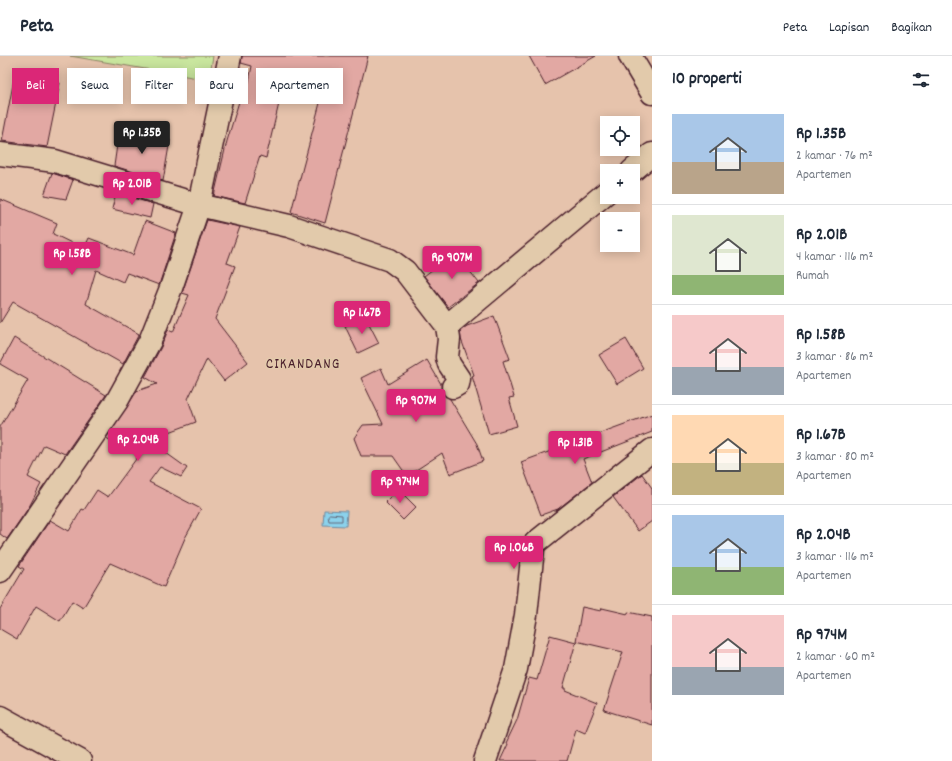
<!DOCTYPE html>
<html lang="id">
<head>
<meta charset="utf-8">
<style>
  body { margin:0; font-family:Dekko,sans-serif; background:#f6f6f7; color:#1f2937; height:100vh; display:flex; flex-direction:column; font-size:15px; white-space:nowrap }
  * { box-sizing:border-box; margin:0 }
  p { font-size:13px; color:#747a83 }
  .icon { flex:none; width:22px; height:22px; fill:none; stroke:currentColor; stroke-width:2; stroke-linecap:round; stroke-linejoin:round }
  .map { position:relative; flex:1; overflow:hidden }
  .details { display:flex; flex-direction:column; background:#fff; width:300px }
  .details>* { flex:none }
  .guide { position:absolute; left:12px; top:12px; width:380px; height:36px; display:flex; gap:8px }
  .controls { position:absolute; left:600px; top:60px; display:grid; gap:8px }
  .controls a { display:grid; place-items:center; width:40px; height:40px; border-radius:0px; background:#fff; box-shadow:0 2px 10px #0003; font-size:20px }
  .price { position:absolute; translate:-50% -34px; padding:0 9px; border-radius:4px; background:#db2777; color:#fff; font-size:13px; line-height:26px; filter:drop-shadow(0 1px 2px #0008) }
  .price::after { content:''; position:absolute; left:50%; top:24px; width:12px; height:9px; margin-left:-6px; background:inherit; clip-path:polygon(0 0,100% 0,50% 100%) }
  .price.current { background:#222; color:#fff }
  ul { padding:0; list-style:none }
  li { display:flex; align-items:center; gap:12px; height:100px; padding:0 20px }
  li+li { border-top:1px solid #e0e1e3 }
  li span { display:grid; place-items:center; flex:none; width:112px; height:80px; border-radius:0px; color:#555 }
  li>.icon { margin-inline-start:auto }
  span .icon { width:48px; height:48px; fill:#fffc; stroke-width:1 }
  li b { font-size:17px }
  h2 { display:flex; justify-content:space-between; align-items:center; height:48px; padding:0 20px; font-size:17px }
  .pill { padding:0 14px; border-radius:0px; background:#fff; box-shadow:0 2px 10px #0003; font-size:14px; line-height:36px }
  .pill.current { background:#db2777; color:#fff }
  header { display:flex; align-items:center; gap:24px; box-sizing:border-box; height:56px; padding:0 20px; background:#fff; border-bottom:1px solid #e0e1e3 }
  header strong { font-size:19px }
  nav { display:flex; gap:22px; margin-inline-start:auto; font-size:14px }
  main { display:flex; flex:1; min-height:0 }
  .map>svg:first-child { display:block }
</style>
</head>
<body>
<header>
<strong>Peta</strong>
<nav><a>Peta</a><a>Lapisan</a><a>Bagikan</a></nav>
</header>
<main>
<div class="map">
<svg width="652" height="705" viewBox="0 0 652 705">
  <rect width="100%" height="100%" fill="#e6c3ac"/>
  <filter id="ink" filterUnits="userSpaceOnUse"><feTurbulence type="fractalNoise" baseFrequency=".025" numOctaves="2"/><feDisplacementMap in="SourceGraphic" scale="8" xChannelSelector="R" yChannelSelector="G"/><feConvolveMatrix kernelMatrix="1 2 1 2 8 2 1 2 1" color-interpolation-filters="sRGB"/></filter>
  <g filter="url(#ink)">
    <!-- green -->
    <path fill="#c9e69e" stroke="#8a8264" d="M70,0H213L209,24Z"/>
    <!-- water -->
    <path fill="#8bd2ec" stroke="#718a9f" d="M324,454L347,455L346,470L323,469Z"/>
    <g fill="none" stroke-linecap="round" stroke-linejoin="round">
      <!-- shore -->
      <path stroke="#646778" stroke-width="1" d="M330,458L342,459V465H329L328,460Z"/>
    </g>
    <!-- building -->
    <g fill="#e2a8a3" stroke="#4a1f2b">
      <path d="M242,0H368L325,167L291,156L325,28L286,18L266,102L260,100L245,147L214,140L227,85L244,29L248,30L252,10L241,7Z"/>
      <path d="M529,0H596L545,29Z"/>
      <path d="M15,18L60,27L47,91L2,85Z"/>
      <path d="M119,75L170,84L163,125L114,110Z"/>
      <path d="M52,117L73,124L66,143L44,139Z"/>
      <path d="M116,137L153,148L150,162L112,153Z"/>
      <path d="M0,143L57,167L53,178L84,193L89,182L133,199L145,165L176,177L159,229L127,217L123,226L96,214L86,248L139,278L123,308L13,246L0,267Z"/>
      <path d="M207,164L240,171L227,207L235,210L215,263L248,306L224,325L207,303L188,343L196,366L148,384L187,412L181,421L160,411L149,426L201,453L185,482L164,531L110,507L83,552L72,545L60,565L36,550L17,583L0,573V553L24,513L19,510L50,464L69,475L82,453L84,454L97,434L108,441L139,399L106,382L137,335L157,328L145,321L161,291L168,274L173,276L189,239L182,237Z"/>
      <path d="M455,196L479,227L448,251L424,220Z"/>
      <path d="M365,260L379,287L358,297L345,270Z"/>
      <path d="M494,260L510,303L503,305L514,341L509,342L517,370L489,378L472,320L474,319L461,283L460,275L467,270Z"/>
      <path d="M14,282L106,339L65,398L44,389L28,421L41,428L29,451L7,483L0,478V371L28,324L0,308Z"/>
      <path d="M626,283L643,312L617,328L599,299Z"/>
      <path d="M427,304L441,328L442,337L450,343L477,388L483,405L450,418L442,397L407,420L393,400H361L354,382L363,369L383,368L361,322L381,312L388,328Z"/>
      <path d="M652,358V376L583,403L592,426L558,453L541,459L521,406Z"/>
      <path d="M642,418L652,432V465L638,475L613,441Z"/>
      <path d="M398,433L416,451L403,464L385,446Z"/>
      <path d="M582,551L601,555L602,552L628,558V556L652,561V669L604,654L623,596L576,585Z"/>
      <path d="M550,579L576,586L563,632H565V634L597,647L585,677L576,673L567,705H500L508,688L506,687L517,664L529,622L537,624Z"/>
    </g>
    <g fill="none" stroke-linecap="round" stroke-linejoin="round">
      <defs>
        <g id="minor">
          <path d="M0,98L55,105L199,149L289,170L390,204L405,215L447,270L607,136"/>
          <path d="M632,115L652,98"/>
          <path d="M447,270L449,283L447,301L449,308L459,323L458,328L453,331"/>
          <path d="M0,515L117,345L150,285L171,232L199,149L230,0"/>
          <path d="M0,661L80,705"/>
          <path d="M485,705L516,613L526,559L533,493L535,487L652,394"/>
        </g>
        <path id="major" d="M630,0L652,37"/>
      </defs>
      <!-- minor casing -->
      <use href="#minor" stroke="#4a1f2b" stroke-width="25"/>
      <!-- major casing -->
      <use href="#major" stroke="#4a1f2b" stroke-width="25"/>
      <!-- minor -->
      <use href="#minor" stroke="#e2caab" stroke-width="22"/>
      <!-- major -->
      <use href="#major" stroke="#e2caab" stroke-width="22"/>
    </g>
  </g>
  <g text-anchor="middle" stroke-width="3" stroke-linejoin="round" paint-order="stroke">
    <!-- quarter labels -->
    <g font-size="15" letter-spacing="1" fill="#4a1f2b" stroke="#e2caab">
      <text x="303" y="312">CIKANDANG</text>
    </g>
  </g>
</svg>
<div class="controls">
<a><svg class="icon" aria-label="locate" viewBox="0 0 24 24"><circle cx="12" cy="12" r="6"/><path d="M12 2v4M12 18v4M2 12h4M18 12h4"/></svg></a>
<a>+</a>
<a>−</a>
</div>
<b class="price current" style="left:142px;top:99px">Rp 1.35B</b>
<b class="price" style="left:132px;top:150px">Rp 2.01B</b>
<b class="price" style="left:72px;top:220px">Rp 1.58B</b>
<b class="price" style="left:452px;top:224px">Rp 907M</b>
<b class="price" style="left:362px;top:279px">Rp 1.67B</b>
<b class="price" style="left:416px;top:367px">Rp 907M</b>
<b class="price" style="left:138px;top:406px">Rp 2.04B</b>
<b class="price" style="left:575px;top:409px">Rp 1.31B</b>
<b class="price" style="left:400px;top:448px">Rp 974M</b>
<b class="price" style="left:514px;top:514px">Rp 1.06B</b>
<div class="guide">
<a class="pill current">Beli</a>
<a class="pill">Sewa</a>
<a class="pill">Filter</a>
<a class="pill">Baru</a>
<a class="pill">Apartemen</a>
</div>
</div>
<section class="details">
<h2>10 properti<svg class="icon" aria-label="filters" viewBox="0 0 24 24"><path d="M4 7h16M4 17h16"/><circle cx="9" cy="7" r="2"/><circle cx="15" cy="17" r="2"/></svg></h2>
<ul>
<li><span style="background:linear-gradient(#a9c7e8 60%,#b9a48a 0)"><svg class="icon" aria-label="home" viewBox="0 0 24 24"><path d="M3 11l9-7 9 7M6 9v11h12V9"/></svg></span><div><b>Rp 1.35B</b><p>2 kamar · 76 m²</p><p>Apartemen</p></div></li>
<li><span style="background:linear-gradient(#dfe7d0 75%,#8fb573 0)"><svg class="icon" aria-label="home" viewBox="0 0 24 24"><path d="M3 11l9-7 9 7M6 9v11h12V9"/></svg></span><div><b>Rp 2.01B</b><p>4 kamar · 116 m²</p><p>Rumah</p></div></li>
<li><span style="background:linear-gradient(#f6c9c9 65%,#9aa5b1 0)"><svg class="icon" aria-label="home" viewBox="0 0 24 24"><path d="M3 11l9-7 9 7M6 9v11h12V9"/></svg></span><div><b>Rp 1.58B</b><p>3 kamar · 86 m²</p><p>Apartemen</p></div></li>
<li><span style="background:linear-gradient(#ffd9b3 60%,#c2b280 0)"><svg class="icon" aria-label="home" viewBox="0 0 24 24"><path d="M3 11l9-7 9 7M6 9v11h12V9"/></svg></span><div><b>Rp 1.67B</b><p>3 kamar · 80 m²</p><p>Apartemen</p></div></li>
<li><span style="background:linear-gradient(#a9c7e8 65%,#8fb573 0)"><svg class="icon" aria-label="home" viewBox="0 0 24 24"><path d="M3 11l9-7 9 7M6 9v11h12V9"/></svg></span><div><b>Rp 2.04B</b><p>3 kamar · 116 m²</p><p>Apartemen</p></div></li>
<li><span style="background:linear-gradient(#f6c9c9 65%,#9aa5b1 0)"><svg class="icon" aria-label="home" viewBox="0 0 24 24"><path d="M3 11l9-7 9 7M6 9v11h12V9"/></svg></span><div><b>Rp 974M</b><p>2 kamar · 60 m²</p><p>Apartemen</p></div></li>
</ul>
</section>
</main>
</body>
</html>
